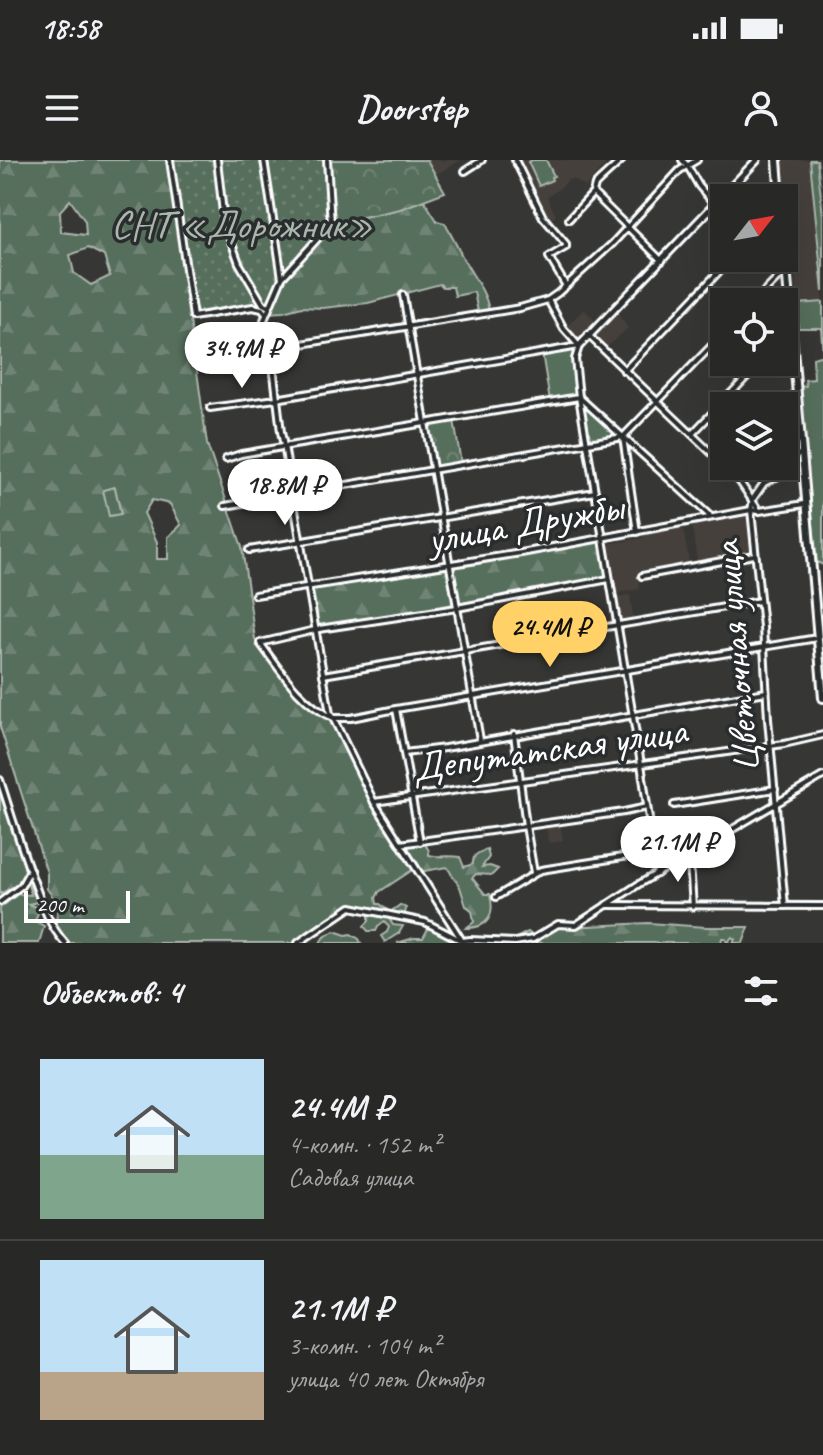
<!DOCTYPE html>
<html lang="ru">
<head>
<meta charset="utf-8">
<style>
  body { margin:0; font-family:Caveat,sans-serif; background:#30302f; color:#f1f3f6; height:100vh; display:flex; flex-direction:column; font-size:30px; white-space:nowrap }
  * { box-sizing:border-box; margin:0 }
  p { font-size:26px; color:#a5a6a7 }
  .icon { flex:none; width:44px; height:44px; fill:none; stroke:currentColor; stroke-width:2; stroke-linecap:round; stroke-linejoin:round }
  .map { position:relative; height:783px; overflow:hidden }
  .sheet { display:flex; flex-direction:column; background:#282827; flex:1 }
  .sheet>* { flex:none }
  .needle { width:52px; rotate:59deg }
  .tools { position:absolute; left:710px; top:24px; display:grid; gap:16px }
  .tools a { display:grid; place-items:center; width:88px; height:88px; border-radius:0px; background:#282827; box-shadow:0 8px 32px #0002,0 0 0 2px #444; font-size:40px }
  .scale { position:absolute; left:24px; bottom:20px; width:106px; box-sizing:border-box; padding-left:8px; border:4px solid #fff; border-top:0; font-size:22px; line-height:28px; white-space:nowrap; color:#fff; -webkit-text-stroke:6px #2a2d2e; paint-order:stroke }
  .price { position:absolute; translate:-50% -68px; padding:0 18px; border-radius:28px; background:#fff; color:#222; font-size:26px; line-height:52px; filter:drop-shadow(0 2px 4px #0008) }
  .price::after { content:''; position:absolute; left:50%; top:48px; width:24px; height:18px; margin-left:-12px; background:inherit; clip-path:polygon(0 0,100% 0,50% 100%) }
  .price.on { background:#ffd166; color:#111 }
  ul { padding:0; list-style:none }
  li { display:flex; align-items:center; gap:24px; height:200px; padding:0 40px }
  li+li { border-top:2px solid #444 }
  li span { display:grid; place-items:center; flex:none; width:224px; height:160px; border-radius:0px; color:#555 }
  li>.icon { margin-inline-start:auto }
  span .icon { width:96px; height:96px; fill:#fffc; stroke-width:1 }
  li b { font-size:34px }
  h2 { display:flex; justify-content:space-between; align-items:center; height:96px; padding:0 40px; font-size:34px }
  .status { display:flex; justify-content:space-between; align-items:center; height:56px; padding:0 40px; background:#282827; direction:ltr }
  .status svg { height:22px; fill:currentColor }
  header { display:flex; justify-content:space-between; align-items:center; height:104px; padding:0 40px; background:#282827; font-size:36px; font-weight:800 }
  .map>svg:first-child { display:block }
</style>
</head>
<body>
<div class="status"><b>18:58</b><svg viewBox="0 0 49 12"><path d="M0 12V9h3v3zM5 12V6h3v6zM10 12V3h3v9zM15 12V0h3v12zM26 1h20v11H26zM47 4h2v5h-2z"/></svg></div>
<header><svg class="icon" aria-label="menu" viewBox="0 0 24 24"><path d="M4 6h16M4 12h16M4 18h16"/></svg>Doorstep<svg class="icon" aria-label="person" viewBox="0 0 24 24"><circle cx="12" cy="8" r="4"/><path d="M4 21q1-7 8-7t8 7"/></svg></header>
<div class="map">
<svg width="823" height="783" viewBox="0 0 823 783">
  <defs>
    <pattern id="forest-firs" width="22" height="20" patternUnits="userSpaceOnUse" patternTransform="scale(2)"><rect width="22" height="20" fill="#576e5b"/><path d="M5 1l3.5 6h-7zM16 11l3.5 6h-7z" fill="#708474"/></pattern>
    <pattern id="park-crowns" width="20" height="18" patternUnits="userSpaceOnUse" patternTransform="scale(2)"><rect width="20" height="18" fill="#576e5b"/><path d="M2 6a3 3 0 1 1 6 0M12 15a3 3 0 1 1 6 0" fill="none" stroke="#708474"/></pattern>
    <pattern id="garden-dots" width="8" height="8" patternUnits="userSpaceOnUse" patternTransform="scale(2)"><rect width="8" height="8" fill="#576e5b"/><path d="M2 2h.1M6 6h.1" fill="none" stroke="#708474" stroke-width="1.8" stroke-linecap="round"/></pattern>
  </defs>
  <rect width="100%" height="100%" fill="#363634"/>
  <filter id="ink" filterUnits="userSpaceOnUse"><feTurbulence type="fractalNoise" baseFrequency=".0125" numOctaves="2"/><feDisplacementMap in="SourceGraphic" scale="16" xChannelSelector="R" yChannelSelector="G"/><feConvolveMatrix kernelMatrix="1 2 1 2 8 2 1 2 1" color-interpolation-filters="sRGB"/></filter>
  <g filter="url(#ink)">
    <!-- built -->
    <g fill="#44413b">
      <path d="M427,0H461L435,15Z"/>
      <path d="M519,0H609L585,27L573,19L568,20L559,29L547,37L556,56L550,60H548Z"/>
      <path d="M780,0H810L820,90L823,142L797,144L794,93H790L784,29L781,28Z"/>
      <path d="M584,149L598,164L579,182L565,168Z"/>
      <path d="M617,153L628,168L607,187L596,175Z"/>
      <path d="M746,355L752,392L697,401L692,366L704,364V361Z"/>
      <path d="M683,368L689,402L638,411L640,429L616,433L608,384L643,378V375Z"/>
      <path d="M630,435L634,461L618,464L614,437Z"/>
      <path d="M560,662L563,681L550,683L548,681L546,664Z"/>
    </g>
    <!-- grass -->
    <g fill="#576e5b" stroke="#abb6ad" stroke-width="2">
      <path d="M532,0H546L554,16L551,17L552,20L539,26L528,2Z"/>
      <path d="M810,0H817L823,56V132Z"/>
      <path d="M823,142V405L817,402L799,227L806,226L805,220L814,219L813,198L823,195L821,168H798L797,144Z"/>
      <path d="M577,187L572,201L578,236L550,241L542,193Z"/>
      <path d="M115,327L121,354L108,357L103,330Z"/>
    </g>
    <!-- forest -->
    <g fill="url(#forest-firs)" stroke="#abb6ad" stroke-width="2" fill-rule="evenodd">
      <path d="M0,0H168L207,284L242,387L255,479L300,532L323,552L334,557L350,595L400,682L423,680L429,691V695C439,698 450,695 460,697L464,707L473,704C472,694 479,693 487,689L489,697L482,707L490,706L498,709L492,715L476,714L472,718L485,734H490C495,755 489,768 466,768L474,762C473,755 473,749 466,746L460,727L447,707L419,712L414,709L379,732L376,738L377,744H380L390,752L400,745L406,748L405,754L390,760L393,765L403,766L399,773L385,782L381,776L387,772L389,767L384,762L378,767L376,771H368L364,766L369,761V755L354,745L295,783H71C54,772 54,763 59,745L47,729V713L0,567ZM70,40L85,61L86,75L61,72L60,51ZM88,88L104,96L110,116L91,125L74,113L70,95ZM115,327L121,354L109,356L103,330ZM152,340L170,344L181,365L168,377V399H157V382L144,353Z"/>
      <path d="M424,40L437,61L445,63C450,73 455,82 460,92C469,112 485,128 489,150L478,152L474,132L455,136L453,127H443L440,124L368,143L323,148L302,147L283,152L267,153L282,118L331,64L400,49Z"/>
      <path d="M601,381L607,418L454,446L317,467L311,429Z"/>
      <path d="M0,629L24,706L26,717L17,725L0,734Z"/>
      <path d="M27,721L38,742L28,744L40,748L35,761L44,766L39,783H0V748L18,734L31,735Z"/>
      <path d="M648,763L706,767H749L743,783H733L735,779L732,777L727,783L725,778H722L721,783H506L528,772L533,776L548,768Z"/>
      <path d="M434,766L442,770L451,769L459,781L458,783H397L414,778H423L429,767Z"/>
      <path d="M334,771L346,775L351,774L359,779L361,783H320L323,778Z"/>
    </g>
    <!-- park -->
    <g fill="url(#park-crowns)" stroke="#abb6ad" stroke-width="2">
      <path d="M329,0H427L445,32L400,49L335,63Z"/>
      <path d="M582,241L619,275V276L589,282Z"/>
      <path d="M454,260L461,303L434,307L427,264Z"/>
    </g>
    <!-- garden -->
    <path fill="url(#garden-dots)" stroke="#abb6ad" stroke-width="2" d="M168,0H329L335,63L331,64L282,118L266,154L262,149L253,147L190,158Z"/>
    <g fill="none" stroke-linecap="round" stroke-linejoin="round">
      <defs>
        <g id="minor">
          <path d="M170,0L193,157L253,147L262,149L266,154"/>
          <path d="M217,0L224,62L239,103L263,144L269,147"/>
          <path d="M264,0L282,118"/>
          <path d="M327,0L331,64L282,118L264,160L271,189L281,272L285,291L330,554L333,558H351L396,549L817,478"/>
          <path d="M515,0L543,57L566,84V87L549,97L566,126"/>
          <path d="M682,0L687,5L699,26L715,45"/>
          <path d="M465,11L482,0"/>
          <path d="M593,33L662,101"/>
          <path d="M569,59L593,33L595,25L600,20L622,0"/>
          <path d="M403,135L480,580"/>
          <path d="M548,140L564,169L579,186"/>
          <path d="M754,142L785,111"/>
          <path d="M588,175L724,305"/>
          <path d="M784,178L792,173"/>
          <path d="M579,186L575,199L579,237L641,604L657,714"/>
          <path d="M209,203L271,189L520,148L548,140L558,133L612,84L680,10L697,0"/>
          <path d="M624,211L732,98"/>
          <path d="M781,246L796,234"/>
          <path d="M210,248L276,239L579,186"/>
          <path d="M692,274L761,202"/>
          <path d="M623,277L724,173"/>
          <path d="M623,277L637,372"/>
          <path d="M226,299L241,294L579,237L711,357"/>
          <path d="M725,306L740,322L759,351"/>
          <path d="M225,346L623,277"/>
          <path d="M249,390L595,332"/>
          <path d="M642,416L754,395"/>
          <path d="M609,419L457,448L319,469L260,483C281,511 300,543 333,558L374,642L784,584L823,575"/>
          <path d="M255,435L521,393L751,350L759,351L805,344"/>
          <path d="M323,515L760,441"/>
          <path d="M396,549L420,682"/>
          <path d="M514,574L526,666L534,713"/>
          <path d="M404,593L445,588L766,532"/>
          <path d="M0,620C11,654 21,688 34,722C42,744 49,765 65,783"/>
          <path d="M374,642L461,779"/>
          <path d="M674,645L775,629"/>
          <path d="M400,684L624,652L647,647"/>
          <path d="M688,696L690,703L693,747"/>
          <path d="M496,737L541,710L654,692"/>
          <path d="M0,742L21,726L30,710"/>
          <path d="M606,745L823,746"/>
          <path d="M785,746L768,559L763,467L751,350L753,339L764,323L780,315L801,292"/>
          <path d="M462,781L470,780L515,782L533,779L558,764L576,765L639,724L823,616"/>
          <path d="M298,783L351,747L425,762L462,781"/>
        </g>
        <path id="tertiary" d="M579,186L757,0"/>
        <g id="secondary">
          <path d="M777,0L780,38"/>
          <path d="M784,83L823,538"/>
        </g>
      </defs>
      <!-- minor casing -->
      <use href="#minor" stroke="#fff" stroke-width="10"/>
      <!-- tertiary casing -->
      <use href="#tertiary" stroke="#fff" stroke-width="11"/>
      <!-- secondary casing -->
      <use href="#secondary" stroke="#fff" stroke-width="12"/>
      <!-- minor -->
      <use href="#minor" stroke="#2a2d2e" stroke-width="4"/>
      <!-- tertiary -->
      <use href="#tertiary" stroke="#2a2d2e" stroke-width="5"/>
      <!-- secondary -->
      <use href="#secondary" stroke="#2a2d2e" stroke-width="6"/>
    </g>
  </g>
  <g text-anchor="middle" stroke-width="7" stroke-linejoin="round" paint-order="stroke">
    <!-- park labels -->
    <g font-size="40" fill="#abb6ad" stroke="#2a2d2e">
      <text x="242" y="78">СНТ «Дорожник»</text>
    </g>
    <!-- street labels -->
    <g font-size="40" fill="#fff" stroke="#2a2d2e">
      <text transform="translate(525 362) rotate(-10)" y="14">улица Дружбы</text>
      <text transform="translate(735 497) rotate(-95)" y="14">Цветочная улица</text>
      <text transform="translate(549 588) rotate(-8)" y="14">Депутатская улица</text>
    </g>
  </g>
</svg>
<div class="tools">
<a><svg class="needle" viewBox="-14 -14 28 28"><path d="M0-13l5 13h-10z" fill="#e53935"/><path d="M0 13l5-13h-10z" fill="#a5a6a7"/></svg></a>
<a><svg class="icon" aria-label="locate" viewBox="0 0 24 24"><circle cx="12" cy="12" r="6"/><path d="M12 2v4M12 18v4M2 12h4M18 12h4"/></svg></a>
<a><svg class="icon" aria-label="layers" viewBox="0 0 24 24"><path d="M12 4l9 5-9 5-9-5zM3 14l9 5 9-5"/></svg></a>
</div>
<div class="scale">200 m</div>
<b class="price" style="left:242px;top:230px">34.9M ₽</b>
<b class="price" style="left:285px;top:367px">18.8M ₽</b>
<b class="price on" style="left:550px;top:509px">24.4M ₽</b>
<b class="price" style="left:678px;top:724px">21.1M ₽</b>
</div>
<section class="sheet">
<h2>Объектов: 4<svg class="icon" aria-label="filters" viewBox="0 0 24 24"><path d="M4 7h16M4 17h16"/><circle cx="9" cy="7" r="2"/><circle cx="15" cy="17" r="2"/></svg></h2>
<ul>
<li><span style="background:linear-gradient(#bfe0f5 60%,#7fa58c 0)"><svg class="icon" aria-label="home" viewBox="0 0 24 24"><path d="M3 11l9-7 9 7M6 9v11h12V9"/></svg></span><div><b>24.4M ₽</b><p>4-комн. · 152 m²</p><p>Садовая улица</p></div></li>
<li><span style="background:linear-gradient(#bfe0f5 70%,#b9a48a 0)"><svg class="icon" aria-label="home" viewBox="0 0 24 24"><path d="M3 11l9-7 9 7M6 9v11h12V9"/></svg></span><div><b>21.1M ₽</b><p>3-комн. · 104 m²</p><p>улица 40 лет Октября</p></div></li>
</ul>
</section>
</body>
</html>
